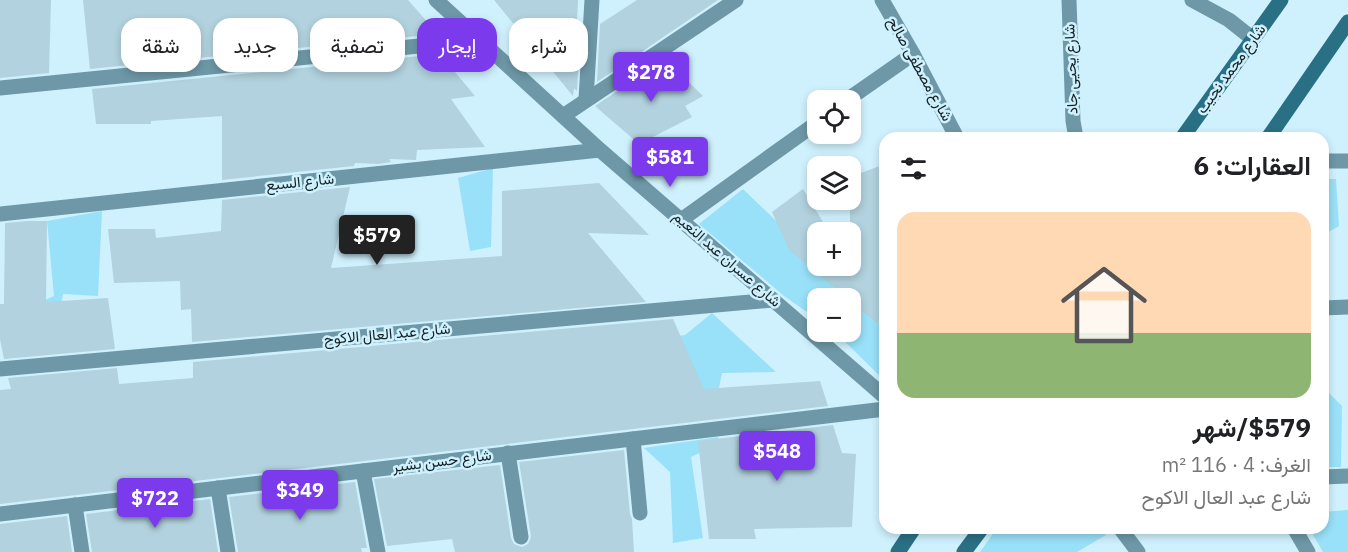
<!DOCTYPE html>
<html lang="ar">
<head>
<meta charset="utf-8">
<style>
  body { margin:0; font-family:"IBM Plex Sans",Vazirmatn,sans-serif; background:#f2f2f2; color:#202124; direction:rtl; height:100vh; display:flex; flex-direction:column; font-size:22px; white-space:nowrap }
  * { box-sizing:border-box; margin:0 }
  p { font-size:20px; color:#757577 }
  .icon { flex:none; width:33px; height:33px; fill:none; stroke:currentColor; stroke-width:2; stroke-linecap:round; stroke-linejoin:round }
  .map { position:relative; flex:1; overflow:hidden; direction:ltr }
  .sheet { position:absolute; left:879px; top:132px; width:450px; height:402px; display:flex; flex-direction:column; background:#fff; border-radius:18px; box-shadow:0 3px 9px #0003; direction:rtl }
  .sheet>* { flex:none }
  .banner { position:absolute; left:18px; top:18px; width:570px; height:54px; direction:rtl; display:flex; gap:12px }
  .tools { position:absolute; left:807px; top:90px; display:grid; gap:12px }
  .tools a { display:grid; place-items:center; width:54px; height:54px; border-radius:12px; background:#fff; box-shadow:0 3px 9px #0003; font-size:30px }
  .price { position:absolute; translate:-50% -51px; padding:0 14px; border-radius:6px; background:#7c3aed; color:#fff; font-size:20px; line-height:39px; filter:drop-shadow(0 2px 3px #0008) }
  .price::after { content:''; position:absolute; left:50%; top:36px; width:18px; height:14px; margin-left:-9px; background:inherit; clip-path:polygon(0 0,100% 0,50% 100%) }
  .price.current { background:#222; color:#fff }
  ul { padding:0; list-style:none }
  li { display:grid; align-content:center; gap:12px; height:318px; padding:0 18px }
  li+li { border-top:2px solid #e0e0e0 }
  li span { display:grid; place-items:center; height:186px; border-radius:18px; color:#555 }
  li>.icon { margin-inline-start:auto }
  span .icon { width:108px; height:108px; fill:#fffc; stroke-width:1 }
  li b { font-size:26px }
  h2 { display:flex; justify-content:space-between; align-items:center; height:72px; padding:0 18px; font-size:26px }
  .pill { padding:0 21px; border-radius:18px; background:#fff; box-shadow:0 3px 9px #0003; font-size:21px; line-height:54px }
  .pill.current { background:#7c3aed; color:#fff }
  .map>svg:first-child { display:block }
</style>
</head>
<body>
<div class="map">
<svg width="1348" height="552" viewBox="0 0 1348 552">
  <rect width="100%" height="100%" fill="#cff1fd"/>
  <!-- green -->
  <g fill="#99e1f9">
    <path d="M493,168L491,247L470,251L458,178Z"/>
    <path d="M1323,179H1336L1339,226L1323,235Z"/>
    <path d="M743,189L817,260L818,266H823L885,325V381L835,332H850V298H818L817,319L784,296L699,224Z"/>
    <path d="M102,211L98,296L63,294L59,317L38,303L54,296L47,221Z"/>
    <path d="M712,313L776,372L722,373L713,419L644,341L685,335Z"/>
    <path d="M1323,387L1342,406L1341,467H1323Z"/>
    <path d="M718,437V444L691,457L703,538L673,543L670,472L644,448Z"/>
    <path d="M1348,510V552H1323L1309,528H1323V512Z"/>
    <path d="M997,528H1102L1106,535L1077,552H980Z"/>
  </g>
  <!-- building -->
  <g fill="#b1d2de">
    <path d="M0,0H51L49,73L0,78Z"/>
    <path d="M83,0H408L438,34L90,69Z"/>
    <path d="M494,0H578L576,40L580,38L577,91L574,88L573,96L550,68L543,62L544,61Z"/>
    <path d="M637,0H718L597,82L600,24Z"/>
    <path d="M440,54L475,96L451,99L485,147L417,150L416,160L389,159L391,162L378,164L355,163L354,166L222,180V116L151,121V124H96L92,89Z"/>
    <path d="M665,59L703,96L685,106L692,117L639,144L595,106Z"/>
    <path d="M885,164V322L880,317L882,321L878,324L850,301V298H847L789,250L772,212L803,189L829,232H818V266H849L850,269V177Z"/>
    <path d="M599,183L649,235L588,233L646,302L192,342L191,309L181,310L180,281L114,283L108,229H155L156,238L221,231L222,200L350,187L331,268L502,256V191Z"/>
    <path d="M28,221H47L46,302L108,298L115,349L4,359L0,339V304H4L5,223Z"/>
    <path d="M673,319L704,389L820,381L828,406L0,504V390L11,389L8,378L117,368L119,384L193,378V362Z"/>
    <path d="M833,425L842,453L856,454L852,527L754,529L756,539H709L698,441Z"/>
    <path d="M624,450L630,514L632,519L634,552H455L452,539L387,546L374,479L500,465L511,538L514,544L522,547L528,544L530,540L531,536L519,462Z"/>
    <path d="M355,482L367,548H361L362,552H238L229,497Z"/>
    <path d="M210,499L218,552H92L86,514Z"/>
    <path d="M67,516L72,552H0V524Z"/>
  </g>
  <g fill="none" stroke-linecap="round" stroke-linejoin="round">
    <!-- minor -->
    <g stroke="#6e98a7" stroke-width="15">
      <path d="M436,0L600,150L885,397"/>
      <path d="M882,0L913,54L957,138"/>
      <path d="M1069,0L1073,121L1076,138"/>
      <path d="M1192,0L1229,20L1253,39"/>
      <path d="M0,88L479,40"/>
      <path d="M586,99L592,0"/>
      <path d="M847,100L913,54"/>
      <path d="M563,116L736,0"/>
      <path d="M1323,161H1348"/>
      <path d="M0,214L600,150"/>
      <path d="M681,220L818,122"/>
      <path d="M1323,308L1348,307"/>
      <path d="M0,369L773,300"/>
      <path d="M633,439L640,513"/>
      <path d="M508,453L521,537"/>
      <path d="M363,471L378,552"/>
      <path d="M1323,477L1348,476"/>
      <path d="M218,488L228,552"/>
      <path d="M75,505L82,552"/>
      <path d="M0,514L885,409"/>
      <path d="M1120,528L1138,552"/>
      <path d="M1294,528L1308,552"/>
    </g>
    <!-- secondary -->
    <g stroke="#2a7085" stroke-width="15">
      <path d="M1182,138L1281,0"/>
      <path d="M1268,138L1348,22"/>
      <path d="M898,552L914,528"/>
      <path d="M964,552L982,528"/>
    </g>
  </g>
  <g text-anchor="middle" stroke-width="5" stroke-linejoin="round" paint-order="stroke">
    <!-- street labels -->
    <g font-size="15" fill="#142125" stroke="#cff1fd">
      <text transform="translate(920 69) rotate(61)" y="5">شارع مصطفى صالح</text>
      <text transform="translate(1071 69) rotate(-92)" y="5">شارع يحيى جاد</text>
      <text transform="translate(1231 69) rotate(-54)" y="5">شارع محمد نجيب</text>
      <text transform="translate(300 182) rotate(-6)" y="5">شارع السبع</text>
      <text transform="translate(727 259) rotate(41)" y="5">شارع عسران عبد النعيم</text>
      <text transform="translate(387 334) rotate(-5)" y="5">شارع عبد العال الاكوح</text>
      <text transform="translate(442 461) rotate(-7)" y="5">شارع حسن بشير</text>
    </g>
  </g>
</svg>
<div class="tools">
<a><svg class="icon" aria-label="locate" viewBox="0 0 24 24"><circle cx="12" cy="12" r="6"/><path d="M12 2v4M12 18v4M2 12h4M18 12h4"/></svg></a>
<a><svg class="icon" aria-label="layers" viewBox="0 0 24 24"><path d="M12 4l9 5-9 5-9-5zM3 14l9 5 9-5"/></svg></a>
<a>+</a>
<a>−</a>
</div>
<b class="price" style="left:651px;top:103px">$278</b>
<b class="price" style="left:670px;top:188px">$581</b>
<b class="price current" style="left:377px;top:266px">$579</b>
<b class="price" style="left:777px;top:482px">$548</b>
<b class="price" style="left:300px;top:521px">$349</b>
<b class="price" style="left:155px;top:529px">$722</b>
<div class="banner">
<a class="pill">شراء</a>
<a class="pill current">إيجار</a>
<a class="pill">تصفية</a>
<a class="pill">جديد</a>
<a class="pill">شقة</a>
</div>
<section class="sheet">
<h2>العقارات: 6<svg class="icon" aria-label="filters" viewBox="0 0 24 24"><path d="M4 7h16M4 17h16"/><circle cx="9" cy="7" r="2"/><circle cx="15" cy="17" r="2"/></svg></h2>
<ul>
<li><span style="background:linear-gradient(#ffd9b3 65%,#8fb573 0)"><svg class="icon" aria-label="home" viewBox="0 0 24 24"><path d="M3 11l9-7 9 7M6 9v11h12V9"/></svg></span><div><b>$579/شهر</b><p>الغرف: 4 · 116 m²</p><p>شارع عبد العال الاكوح</p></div></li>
</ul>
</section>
</div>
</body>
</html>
